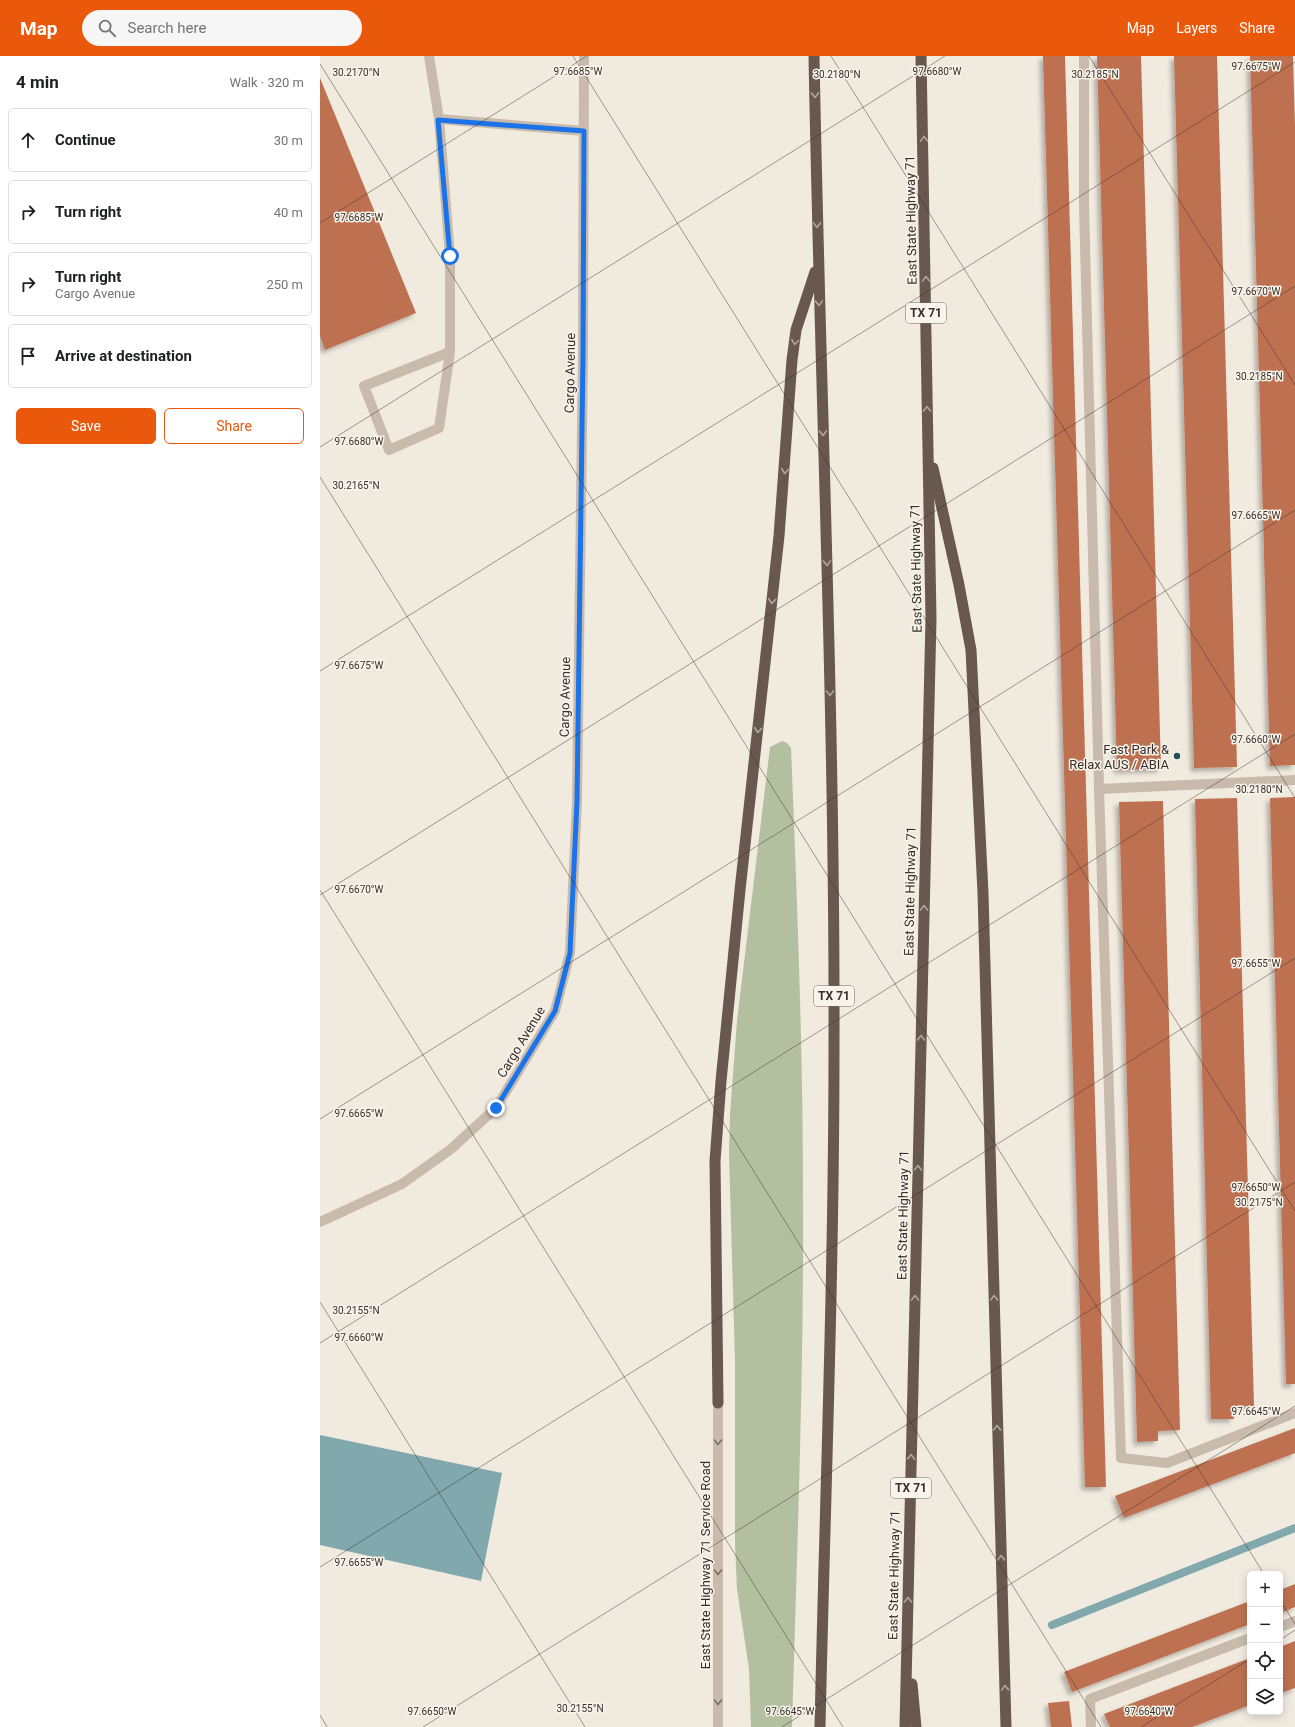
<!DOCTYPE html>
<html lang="en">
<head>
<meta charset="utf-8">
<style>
  :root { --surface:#fff; --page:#f6f6f6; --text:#202124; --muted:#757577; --line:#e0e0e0; --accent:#ea580c }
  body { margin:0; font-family:Roboto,sans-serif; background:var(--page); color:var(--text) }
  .controls { position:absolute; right:12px; bottom:12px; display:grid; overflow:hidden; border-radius:6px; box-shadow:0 2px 10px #0003 }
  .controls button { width:36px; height:36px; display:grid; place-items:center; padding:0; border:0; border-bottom:1px solid var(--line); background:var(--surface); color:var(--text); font:20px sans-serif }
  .stop { position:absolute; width:12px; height:12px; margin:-9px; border:3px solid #1a73e8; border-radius:50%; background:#fff }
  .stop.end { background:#1a73e8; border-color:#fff; box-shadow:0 1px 4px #0008 }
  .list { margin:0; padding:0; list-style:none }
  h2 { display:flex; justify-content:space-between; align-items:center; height:52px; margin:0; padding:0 16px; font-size:17px }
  h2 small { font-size:13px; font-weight:400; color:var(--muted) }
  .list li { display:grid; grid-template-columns:26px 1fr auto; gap:12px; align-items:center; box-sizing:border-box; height:64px; margin:0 8px 8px; padding:0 8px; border:1px solid var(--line); border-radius:6px }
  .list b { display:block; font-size:15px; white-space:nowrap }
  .list p { margin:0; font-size:13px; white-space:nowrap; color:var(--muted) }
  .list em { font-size:13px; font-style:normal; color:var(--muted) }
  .actions { display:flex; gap:8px; padding:12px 16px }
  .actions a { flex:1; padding:9px 0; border:1px solid var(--accent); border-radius:6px; text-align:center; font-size:14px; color:var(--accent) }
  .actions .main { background:var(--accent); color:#fff }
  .icon { flex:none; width:22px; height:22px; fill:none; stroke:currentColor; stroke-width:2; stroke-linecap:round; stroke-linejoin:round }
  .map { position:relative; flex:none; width:975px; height:1671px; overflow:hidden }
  header { display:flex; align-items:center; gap:24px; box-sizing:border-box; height:56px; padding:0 20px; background:var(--accent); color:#fff }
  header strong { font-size:19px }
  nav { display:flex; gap:22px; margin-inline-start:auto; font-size:14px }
  .search { width:280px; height:36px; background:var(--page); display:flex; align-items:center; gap:10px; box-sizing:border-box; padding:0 14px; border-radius:22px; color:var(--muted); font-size:15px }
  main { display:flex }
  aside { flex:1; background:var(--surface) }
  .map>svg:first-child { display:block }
  .green { fill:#b3c0a0 }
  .water { fill:#80a8ad }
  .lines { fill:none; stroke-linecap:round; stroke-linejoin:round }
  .stream { stroke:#80a8ad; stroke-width:8 }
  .building { fill:#be7151; filter:url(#shadow) }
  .service { stroke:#c9bbac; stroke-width:10 }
  .minor { stroke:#c9bbac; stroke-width:10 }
  .tertiary { stroke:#c9bbac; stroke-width:10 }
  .trunk { stroke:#68584f; stroke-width:11 }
  .oneway { stroke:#b0a69d }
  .oneway2 { stroke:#796e64 }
  .route { stroke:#1a73e8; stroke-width:5 }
  .ticks { fill:none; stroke:#372f2a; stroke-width:1; stroke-opacity:0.45 }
  .poi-dot { fill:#225056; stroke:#f9f4eb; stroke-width:1.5 }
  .labels { text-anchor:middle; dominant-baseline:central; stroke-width:3; stroke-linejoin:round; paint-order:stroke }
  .shield { fill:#f9f4eb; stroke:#716a64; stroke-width:1 }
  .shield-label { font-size:12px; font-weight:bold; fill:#372f2a }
  .street-label { font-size:13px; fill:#372f2a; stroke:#f9f4eb }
  .poi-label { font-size:13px; fill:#372f2a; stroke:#f9f4eb; text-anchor:end }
  .ticks-label { font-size:10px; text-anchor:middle; fill:#372f2a; stroke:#f9f4eb; stroke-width:3; stroke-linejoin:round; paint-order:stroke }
</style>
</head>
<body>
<header>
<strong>Map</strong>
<div class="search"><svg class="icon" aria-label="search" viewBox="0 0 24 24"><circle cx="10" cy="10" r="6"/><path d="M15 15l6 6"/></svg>Search here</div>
<nav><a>Map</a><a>Layers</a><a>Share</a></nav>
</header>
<main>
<aside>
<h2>4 min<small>Walk · 320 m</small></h2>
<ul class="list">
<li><svg class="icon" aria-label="ahead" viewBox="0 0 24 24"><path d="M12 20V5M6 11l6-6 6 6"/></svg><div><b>Continue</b></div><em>30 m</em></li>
<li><svg class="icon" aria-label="right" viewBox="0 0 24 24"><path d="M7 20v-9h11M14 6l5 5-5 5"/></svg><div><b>Turn right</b></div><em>40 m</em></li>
<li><svg class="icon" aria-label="right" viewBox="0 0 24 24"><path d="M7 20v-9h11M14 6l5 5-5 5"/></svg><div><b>Turn right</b><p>Cargo Avenue</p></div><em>250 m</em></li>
<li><svg class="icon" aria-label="arrive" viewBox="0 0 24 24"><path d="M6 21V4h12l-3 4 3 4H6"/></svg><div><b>Arrive at destination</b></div></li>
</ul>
<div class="actions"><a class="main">Save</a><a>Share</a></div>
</aside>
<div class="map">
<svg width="975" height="1671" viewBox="0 0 975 1671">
  <defs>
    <filter id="shadow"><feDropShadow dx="-3.5" dy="3.5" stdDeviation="2" flood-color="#0004"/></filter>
  </defs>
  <rect width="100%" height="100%" fill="#f1eadf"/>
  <path class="green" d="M462,685L467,687L471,692C477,841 483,990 483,1140C484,1317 477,1494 472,1671H431L429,1613L417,1533L415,1488V1305L409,1098L410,1058L417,965L450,691Z"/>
  <polygon class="water" points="0,1379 182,1417 161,1525 0,1489"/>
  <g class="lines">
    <polyline class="stream" points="732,1569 975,1472"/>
  </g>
  <g class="building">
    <polygon points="723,0 745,0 786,1431 765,1431"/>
    <polygon points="777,0 821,0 841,713 797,714"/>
    <polygon points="854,0 897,0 917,711 874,712"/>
    <polygon points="930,0 973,0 975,70 975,709 950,710"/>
    <polygon points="0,22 96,257 5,294 0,280"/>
    <polygon points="975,741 975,1328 966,1328 950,742"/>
    <polygon points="917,742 934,1350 913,1350 914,1363 891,1363 875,743"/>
    <polygon points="843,745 860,1374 838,1375 838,1385 817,1386 799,746"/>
    <polygon points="975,1372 975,1397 804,1462 795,1440"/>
    <polygon points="975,1528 975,1551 960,1557 960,1534"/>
    <polygon points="930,1545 930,1568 752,1636 744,1616"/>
    <polygon points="975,1585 975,1632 960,1637 960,1591"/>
    <polygon points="930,1602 930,1649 872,1671 790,1671 784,1658"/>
    <polygon points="749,1645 752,1671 731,1671 728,1647"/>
  </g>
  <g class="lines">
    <g class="service">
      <polyline points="109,0 119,63 264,75"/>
      <polyline points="764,0 764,150 779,733 801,1402 847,1407 975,1357"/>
      <polyline points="119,63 130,200 130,296 119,372 69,394 44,330 130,296"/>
      <polyline points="779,733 975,724"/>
      <polyline points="960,1571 975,1565"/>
      <polyline points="771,1671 770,1643 930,1582"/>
    </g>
    <polyline class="minor" points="0,1166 82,1128 131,1093 176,1052 235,955 250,897 257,745 263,298 264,0"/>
    <polyline class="tertiary" points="398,1347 398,1671"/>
    <g class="trunk">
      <path d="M494,0C500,330 515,660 514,991C514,1218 505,1444 500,1671"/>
      <polyline points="613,412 639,529 651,594 663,837 686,1671"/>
      <polyline points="398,1347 395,1105 401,1025 420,834 459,480 472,304 476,274 495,216"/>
      <polyline points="592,1628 596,1671"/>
      <polyline points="585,1671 611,563 601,0"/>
    </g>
  </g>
  <defs><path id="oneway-chevron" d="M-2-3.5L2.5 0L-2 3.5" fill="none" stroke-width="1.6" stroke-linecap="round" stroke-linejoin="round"/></defs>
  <g class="oneway">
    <use href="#oneway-chevron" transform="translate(495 39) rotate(89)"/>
    <use href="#oneway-chevron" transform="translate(604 83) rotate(-92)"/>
    <use href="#oneway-chevron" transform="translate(497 169) rotate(89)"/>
    <use href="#oneway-chevron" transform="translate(606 223) rotate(-91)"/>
    <use href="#oneway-chevron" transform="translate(499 247) rotate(88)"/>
    <use href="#oneway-chevron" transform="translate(475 286) rotate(98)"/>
    <use href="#oneway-chevron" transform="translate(607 353) rotate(-91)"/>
    <use href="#oneway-chevron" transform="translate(503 377) rotate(88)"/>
    <use href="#oneway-chevron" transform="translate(465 415) rotate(95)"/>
    <use href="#oneway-chevron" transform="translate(507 507) rotate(88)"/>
    <use href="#oneway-chevron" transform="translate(452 545) rotate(96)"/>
    <use href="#oneway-chevron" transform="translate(510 637) rotate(88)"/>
    <use href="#oneway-chevron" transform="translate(438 674) rotate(96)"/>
    <use href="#oneway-chevron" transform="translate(604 852) rotate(-89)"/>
    <use href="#oneway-chevron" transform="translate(601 982) rotate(-89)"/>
    <use href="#oneway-chevron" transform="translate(598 1112) rotate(-89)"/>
    <use href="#oneway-chevron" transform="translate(595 1242) rotate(-89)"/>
    <use href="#oneway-chevron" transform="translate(674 1242) rotate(-92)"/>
    <use href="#oneway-chevron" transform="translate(677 1372) rotate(-92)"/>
    <use href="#oneway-chevron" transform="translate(591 1401) rotate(-89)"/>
    <use href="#oneway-chevron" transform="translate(681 1502) rotate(-92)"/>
    <use href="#oneway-chevron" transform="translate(588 1544) rotate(-89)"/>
    <use href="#oneway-chevron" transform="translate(685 1632) rotate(-92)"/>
  </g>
  <g class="oneway2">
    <use href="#oneway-chevron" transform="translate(398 1386) rotate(90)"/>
    <use href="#oneway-chevron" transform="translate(398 1516) rotate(90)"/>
    <use href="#oneway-chevron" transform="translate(398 1646) rotate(90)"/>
  </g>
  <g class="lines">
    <polyline class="route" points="130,200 118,64 264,75 263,298 257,745 250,897 235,955 176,1052"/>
  </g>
  <path class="ticks" d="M253,0L975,1155M511,0L975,742M769,0L975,329M0,8L944,1518M0,167L267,0M0,391L625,0M0,421L781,1671M0,615L975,6M0,834L523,1671M0,839L975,230M0,1063L975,454M0,1246L265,1671M0,1287L975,678M0,1511L975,902M960,1544L975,1568M960,1584L975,1574M0,1659L7,1671M103,1671L975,1126M462,1671L975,1350M821,1671L930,1603"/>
  <circle class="poi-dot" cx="857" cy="700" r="4"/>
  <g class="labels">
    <g class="shield">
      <rect x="586" y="247" width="40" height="20" rx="3"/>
      <rect x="494" y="930" width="40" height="20" rx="3"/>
      <rect x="571" y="1422" width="40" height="20" rx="3"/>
    </g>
    <g class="shield-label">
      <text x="606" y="257">TX 71</text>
      <text x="514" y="940">TX 71</text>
      <text x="591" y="1432">TX 71</text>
    </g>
    <g class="street-label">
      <text transform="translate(591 164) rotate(-91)">East State Highway 71</text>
      <text transform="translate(250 317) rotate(-89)">Cargo Avenue</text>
      <text transform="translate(596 512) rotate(-91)">East State Highway 71</text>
      <text transform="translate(245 641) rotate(-89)">Cargo Avenue</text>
      <text transform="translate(590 835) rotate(-89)">East State Highway 71</text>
      <text transform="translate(201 986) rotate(-59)">Cargo Avenue</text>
      <text transform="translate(583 1159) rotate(-89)">East State Highway 71</text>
      <text transform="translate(385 1509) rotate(-90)">East State Highway 71 Service Road</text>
      <text transform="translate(574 1519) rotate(-89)">East State Highway 71</text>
    </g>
    <g class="poi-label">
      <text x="849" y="693">Fast Park &amp;<tspan x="849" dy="15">Relax AUS / ABIA</tspan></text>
    </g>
  </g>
  <g class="ticks-label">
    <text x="936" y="14">97.6675°W</text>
    <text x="258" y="19">97.6685°W</text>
    <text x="617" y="19">97.6680°W</text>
    <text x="36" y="20">30.2170°N</text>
    <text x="517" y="22">30.2180°N</text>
    <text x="775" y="22">30.2185°N</text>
    <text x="39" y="165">97.6685°W</text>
    <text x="936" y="239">97.6670°W</text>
    <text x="939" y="324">30.2185°N</text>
    <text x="39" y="389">97.6680°W</text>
    <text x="36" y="433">30.2165°N</text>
    <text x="936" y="463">97.6665°W</text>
    <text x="39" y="613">97.6675°W</text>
    <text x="936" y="687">97.6660°W</text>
    <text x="939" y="737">30.2180°N</text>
    <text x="39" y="837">97.6670°W</text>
    <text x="936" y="911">97.6655°W</text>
    <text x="39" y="1061">97.6665°W</text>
    <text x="936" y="1135">97.6650°W</text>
    <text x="939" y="1150">30.2175°N</text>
    <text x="36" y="1258">30.2155°N</text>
    <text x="39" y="1285">97.6660°W</text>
    <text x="936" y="1359">97.6645°W</text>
    <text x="39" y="1510">97.6655°W</text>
    <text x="260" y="1656">30.2155°N</text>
    <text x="112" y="1659">97.6650°W</text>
    <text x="470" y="1659">97.6645°W</text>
    <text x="829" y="1659">97.6640°W</text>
  </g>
</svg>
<div class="controls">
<button>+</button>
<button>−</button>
<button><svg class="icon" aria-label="locate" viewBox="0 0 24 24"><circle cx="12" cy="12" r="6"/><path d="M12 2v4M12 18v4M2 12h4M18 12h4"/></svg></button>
<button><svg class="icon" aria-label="layers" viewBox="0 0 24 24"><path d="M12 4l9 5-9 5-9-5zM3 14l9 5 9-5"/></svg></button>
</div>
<div class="stop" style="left:130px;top:200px"></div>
<div class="stop end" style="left:176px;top:1052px"></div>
</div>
</main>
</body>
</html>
